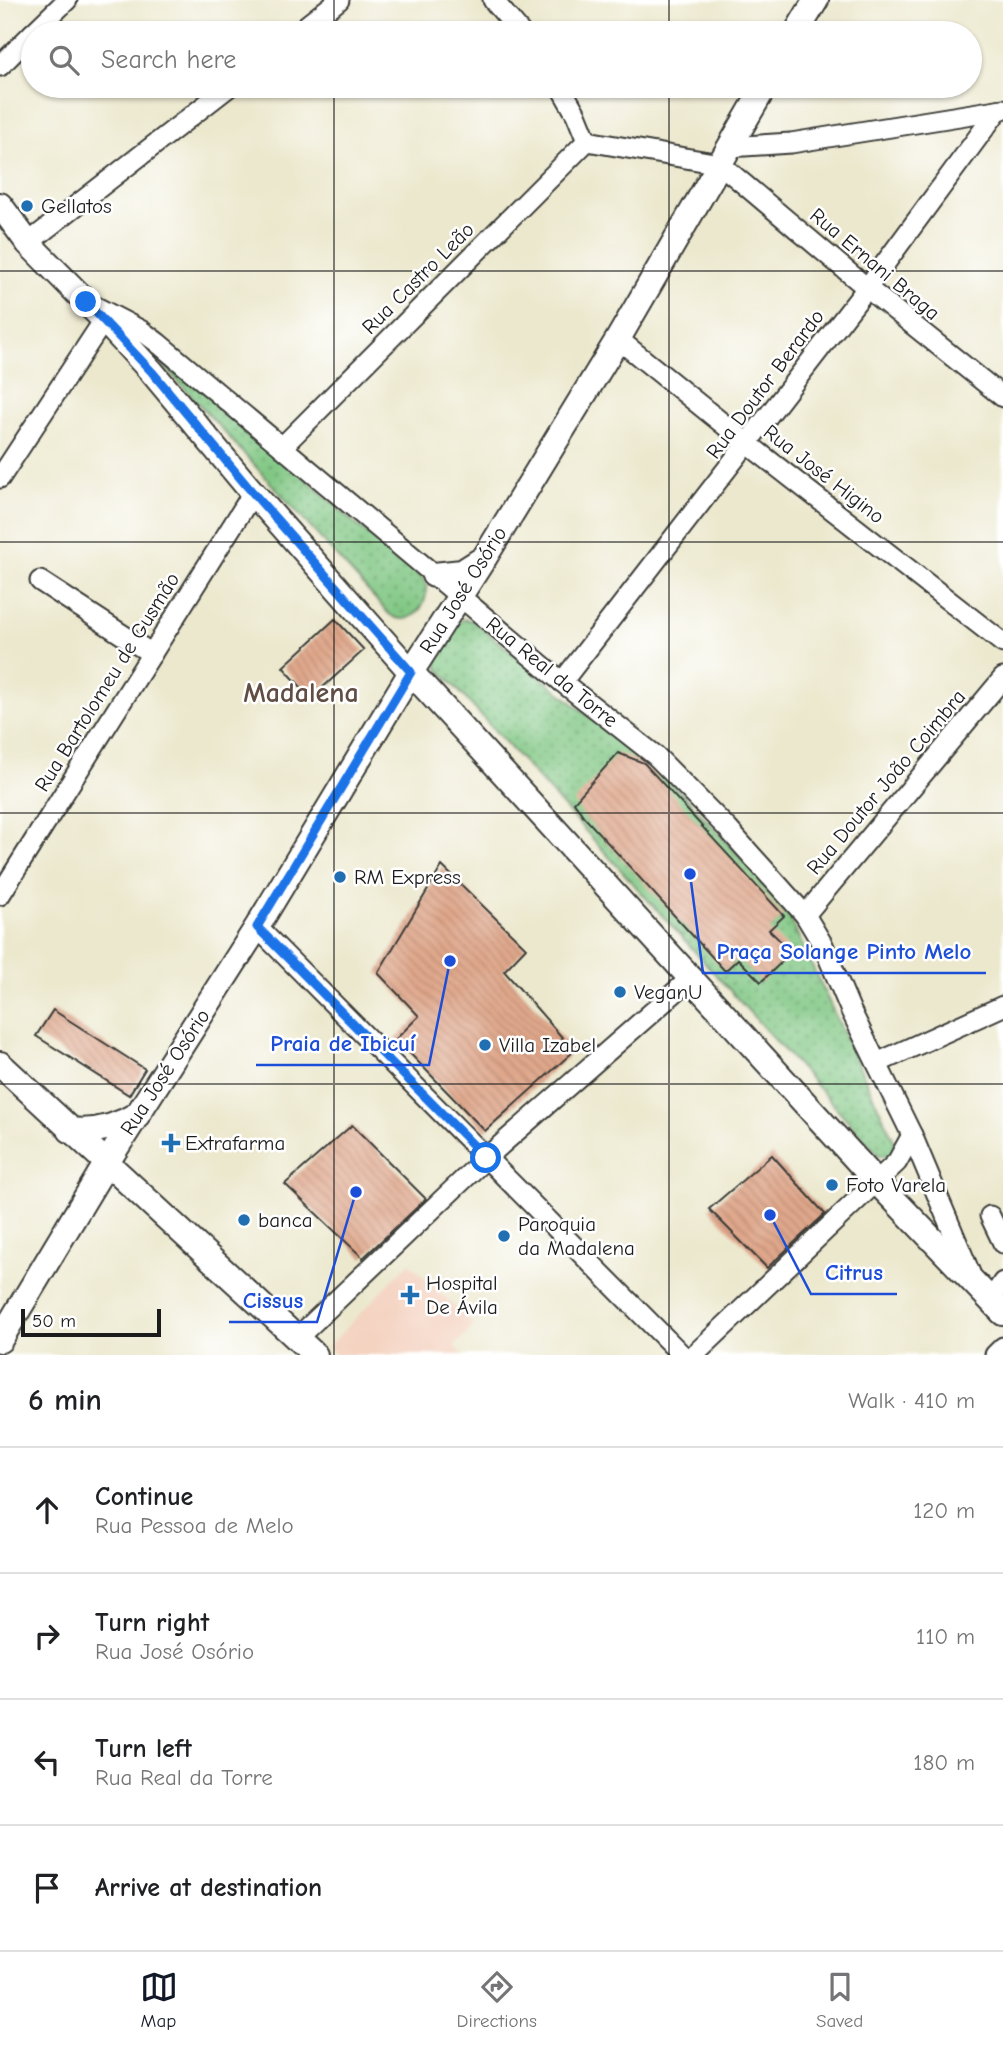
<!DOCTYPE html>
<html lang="en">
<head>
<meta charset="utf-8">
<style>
  :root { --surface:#fff; --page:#f2f2f2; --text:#202124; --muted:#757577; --line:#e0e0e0; --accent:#111827 }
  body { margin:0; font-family:"Comic Neue",sans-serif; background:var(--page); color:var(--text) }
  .scale { position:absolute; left:21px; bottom:18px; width:140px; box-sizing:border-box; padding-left:7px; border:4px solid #1c1c1c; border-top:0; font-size:19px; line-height:24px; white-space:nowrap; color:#1c1c1c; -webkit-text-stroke:5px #fff; paint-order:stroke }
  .stop { position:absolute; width:21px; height:21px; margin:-16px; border:5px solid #1a73e8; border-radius:50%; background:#fff }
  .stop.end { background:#1a73e8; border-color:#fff; box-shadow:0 2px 7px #0008 }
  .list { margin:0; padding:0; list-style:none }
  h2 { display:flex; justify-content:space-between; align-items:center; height:91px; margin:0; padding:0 28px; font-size:30px }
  h2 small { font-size:23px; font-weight:400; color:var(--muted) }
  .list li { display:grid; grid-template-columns:46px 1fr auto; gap:21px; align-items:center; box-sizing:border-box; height:126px; padding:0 28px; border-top:2px solid var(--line) }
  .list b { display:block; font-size:26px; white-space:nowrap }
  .list p { margin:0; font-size:23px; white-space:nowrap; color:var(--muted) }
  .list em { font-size:23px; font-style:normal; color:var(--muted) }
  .icon { flex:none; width:38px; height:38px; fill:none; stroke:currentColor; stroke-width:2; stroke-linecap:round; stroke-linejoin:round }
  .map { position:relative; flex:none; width:1003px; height:1355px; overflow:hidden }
  .search { position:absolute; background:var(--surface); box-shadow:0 2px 5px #0004; left:21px; right:21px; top:21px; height:77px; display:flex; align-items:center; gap:18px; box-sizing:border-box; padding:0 24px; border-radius:38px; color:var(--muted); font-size:26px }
  .sheet { height:595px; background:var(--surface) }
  nav { display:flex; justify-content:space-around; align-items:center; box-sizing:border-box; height:98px; border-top:2px solid var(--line); background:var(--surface); font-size:19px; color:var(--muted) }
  nav a { display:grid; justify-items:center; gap:4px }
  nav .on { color:var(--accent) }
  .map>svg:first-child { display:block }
  .built { fill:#f4d3c1 }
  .park { fill:url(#park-dots); stroke:#4e714f; stroke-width:2 }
  .building { fill:url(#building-back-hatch) }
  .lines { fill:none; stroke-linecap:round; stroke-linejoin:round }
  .minor-casing { stroke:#3b3b37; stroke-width:23 }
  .major-casing { stroke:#3b3b37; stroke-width:28 }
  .minor { stroke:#fff; stroke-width:19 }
  .major { stroke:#fff; stroke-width:24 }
  .route { stroke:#1a73e8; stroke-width:9 }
  .grid { fill:none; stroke:#1c1c1c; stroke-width:2; stroke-opacity:0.55 }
  .poi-dot { fill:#1f6fb2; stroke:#fff; stroke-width:2.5 }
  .labels { text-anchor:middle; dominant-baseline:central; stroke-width:5; stroke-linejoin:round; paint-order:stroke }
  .poi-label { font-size:21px; fill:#1c1c1c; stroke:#fff; text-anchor:start }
  .street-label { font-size:21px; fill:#1c1c1c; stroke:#fff }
  .district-label { font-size:28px; font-weight:bold; fill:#604d43; stroke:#fff }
  .leader { fill:none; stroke:#1d4ed8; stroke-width:2.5 }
  .callout-dot { fill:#1d4ed8; stroke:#fff; stroke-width:2.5 }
  .callout-label { font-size:23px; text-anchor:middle; font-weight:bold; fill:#1d4ed8; stroke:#fff; stroke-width:5; stroke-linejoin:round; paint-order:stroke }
</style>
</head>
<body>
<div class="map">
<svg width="1003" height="1355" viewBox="0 0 1003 1355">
  <defs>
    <pattern id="park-dots" width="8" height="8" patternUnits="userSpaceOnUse" patternTransform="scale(1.75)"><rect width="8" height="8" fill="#7fc682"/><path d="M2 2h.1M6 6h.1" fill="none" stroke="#67a06a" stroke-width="1.8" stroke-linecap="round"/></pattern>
    <pattern id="building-back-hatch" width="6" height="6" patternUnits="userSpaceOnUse" patternTransform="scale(1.75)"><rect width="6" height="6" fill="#dfa78b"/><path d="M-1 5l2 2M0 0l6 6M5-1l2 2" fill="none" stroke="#bf8f77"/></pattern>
  </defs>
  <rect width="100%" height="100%" fill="#fff"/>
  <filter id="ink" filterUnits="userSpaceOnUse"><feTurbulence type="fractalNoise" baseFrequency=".0143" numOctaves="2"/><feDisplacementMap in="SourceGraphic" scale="14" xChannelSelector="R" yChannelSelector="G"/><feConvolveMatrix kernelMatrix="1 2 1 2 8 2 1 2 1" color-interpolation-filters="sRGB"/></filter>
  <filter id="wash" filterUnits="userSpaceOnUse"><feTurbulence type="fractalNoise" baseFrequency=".00686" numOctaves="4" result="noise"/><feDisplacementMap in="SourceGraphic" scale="28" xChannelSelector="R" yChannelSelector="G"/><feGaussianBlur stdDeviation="1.57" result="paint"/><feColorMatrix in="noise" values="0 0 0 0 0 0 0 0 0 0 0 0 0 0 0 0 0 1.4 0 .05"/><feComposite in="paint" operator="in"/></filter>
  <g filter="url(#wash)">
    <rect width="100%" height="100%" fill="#ece8ce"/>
    <polygon class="built" points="409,1263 474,1326 454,1346 462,1355 336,1355 328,1347"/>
    <g class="park">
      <path d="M131,329L282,457L353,522L423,579C435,597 412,632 389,614Z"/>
      <polygon points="464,619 473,621 683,794 784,906 896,1145 889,1157 879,1155 438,668 436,658 456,624"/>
    </g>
    <g id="blocks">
      <g class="building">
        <polygon points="335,619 364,650 311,698 283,667"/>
        <polygon points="618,753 644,763 784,916 769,930 792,952 761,982 738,959 725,971 584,817 574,802"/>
        <polygon points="442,866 526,948 504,971 574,1051 485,1131 396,1039 419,1016 378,973"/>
        <polygon points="53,1010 145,1069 129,1095 36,1036"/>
        <polygon points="352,1125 426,1199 363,1258 285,1184"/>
        <polygon points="772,1155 825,1214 767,1268 709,1209"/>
      </g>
    </g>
  </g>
  <g filter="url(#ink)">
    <use href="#blocks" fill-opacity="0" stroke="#3b3b37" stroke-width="2"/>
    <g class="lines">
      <defs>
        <g id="minor">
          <polyline points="493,0 521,33"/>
          <polyline points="33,33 67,0"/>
          <polyline points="297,33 339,0"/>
          <polyline points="0,66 33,33"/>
          <polyline points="560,86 576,114 587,141"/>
          <polyline points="587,141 720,164 867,288 1003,397"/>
          <polyline points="729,147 791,143 1003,109"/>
          <polyline points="28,243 230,86"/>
          <polyline points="96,307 142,331 158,343 562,682 656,756 728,829 805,915 823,945 851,1011 912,1135 970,1273"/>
          <polyline points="618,339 748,444 1003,643"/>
          <polyline points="282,447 587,141"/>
          <polyline points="0,478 104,320"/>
          <polyline points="40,581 152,654"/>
          <polyline points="562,682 867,288 998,110"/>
          <polyline points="0,895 253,493"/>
          <polyline points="805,915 1003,678"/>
          <polyline points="257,927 682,1355"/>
          <polyline points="877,1063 1003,1006"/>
          <polyline points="990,1216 1003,1243"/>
          <polyline points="991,1300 1003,1282"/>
          <polyline points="297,1338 486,1158 690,979"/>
          <polyline points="694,1355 897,1162 912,1135"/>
          <polyline points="995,1355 1003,1347"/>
        </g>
        <g id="major">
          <polyline points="796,33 816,0"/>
          <polyline points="0,205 28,243 104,320 152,372 247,486 411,672 876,1181 1003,1313"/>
          <polyline points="434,575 462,572 484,558"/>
          <polyline points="0,1064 315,1355"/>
          <path d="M70,1130C95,1133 117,1127 138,1114"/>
          <polyline points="0,1340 106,1164 257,927 411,672 485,557 618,339 765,86"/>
        </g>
      </defs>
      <use href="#minor" class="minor-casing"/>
      <use href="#major" class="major-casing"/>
      <use href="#minor" class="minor"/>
      <use href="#major" class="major"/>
    </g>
  </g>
  <g class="lines" filter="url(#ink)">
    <polyline class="route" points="86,302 152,372 247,486 411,672 257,927 486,1158"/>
  </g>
  <path class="grid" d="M334,0V33M669,0V33M334,86V1355M669,86V1355M0,271H1003M0,542H1003M0,813H1003M0,1084H1003"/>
  <g class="poi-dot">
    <circle cx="27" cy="206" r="7"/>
    <circle cx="340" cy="877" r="7"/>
    <circle cx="620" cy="992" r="7"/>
    <circle cx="485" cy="1045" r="7"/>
    <path d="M167.5 1132.5h7v7h7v7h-7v7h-7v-7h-7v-7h7z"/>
    <circle cx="832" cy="1185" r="7"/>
    <circle cx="244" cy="1220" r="7"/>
    <circle cx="504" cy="1236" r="7"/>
    <path d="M406.5 1284.5h7v7h7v7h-7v7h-7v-7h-7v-7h7z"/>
  </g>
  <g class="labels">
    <g class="poi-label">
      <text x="41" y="206">Gellatos</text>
      <text x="354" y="877">RM Express</text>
      <text x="634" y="992">VeganU</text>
      <text x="499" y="1045">Villa Izabel</text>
      <text x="185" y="1143">Extrafarma</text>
      <text x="846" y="1185">Foto Varela</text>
      <text x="258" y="1220">banca</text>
      <text x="518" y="1224">Paroquia<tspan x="518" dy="24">da Madalena</tspan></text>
      <text x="426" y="1283">Hospital<tspan x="426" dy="24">De Ávila</tspan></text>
    </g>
    <g class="street-label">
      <text transform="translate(875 264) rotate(40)">Rua Ernani Braga</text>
      <text transform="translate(418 278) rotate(-45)">Rua Castro Leão</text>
      <text transform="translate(765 384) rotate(-53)">Rua Doutor Berardo</text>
      <text transform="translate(824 474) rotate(38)">Rua José Higino</text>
      <text transform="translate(463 590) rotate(-58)">Rua José Osório</text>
      <text transform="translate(552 672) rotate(39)">Rua Real da Torre</text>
      <text transform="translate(107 682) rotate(-58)">Rua Bartolomeu de Gusmão</text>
      <text transform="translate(886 782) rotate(-50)">Rua Doutor João Coimbra</text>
      <text transform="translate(165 1072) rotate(-57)">Rua José Osório</text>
    </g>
    <g class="district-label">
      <text x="301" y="693">Madalena</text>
    </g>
  </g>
  <path class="leader" d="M690 874L703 973H986M450 961L429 1065H256M770 1215L811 1294H897M356 1192L317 1322H229"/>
  <g class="callout-dot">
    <circle cx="690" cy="874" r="7"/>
    <circle cx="450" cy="961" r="7"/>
    <circle cx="770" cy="1215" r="7"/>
    <circle cx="356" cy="1192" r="7"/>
  </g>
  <g class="callout-label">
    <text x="844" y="959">Praça Solange Pinto Melo</text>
    <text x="343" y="1051">Praia de Ibicuí</text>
    <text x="854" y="1280">Citrus</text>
    <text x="273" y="1308">Cissus</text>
  </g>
</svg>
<div class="scale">50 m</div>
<div class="stop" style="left:486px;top:1158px"></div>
<div class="stop end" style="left:86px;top:302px"></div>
<div class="search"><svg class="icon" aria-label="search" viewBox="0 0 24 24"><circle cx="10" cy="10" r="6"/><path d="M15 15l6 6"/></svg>Search here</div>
</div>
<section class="sheet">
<h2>6 min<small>Walk · 410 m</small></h2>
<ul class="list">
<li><svg class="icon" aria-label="ahead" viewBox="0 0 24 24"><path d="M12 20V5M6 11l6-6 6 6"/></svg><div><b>Continue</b><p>Rua Pessoa de Melo</p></div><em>120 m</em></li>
<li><svg class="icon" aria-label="right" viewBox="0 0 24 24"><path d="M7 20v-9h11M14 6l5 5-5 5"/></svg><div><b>Turn right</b><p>Rua José Osório</p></div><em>110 m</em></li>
<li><svg class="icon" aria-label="left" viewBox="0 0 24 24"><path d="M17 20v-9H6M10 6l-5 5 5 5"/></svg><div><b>Turn left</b><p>Rua Real da Torre</p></div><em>180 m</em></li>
<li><svg class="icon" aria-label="arrive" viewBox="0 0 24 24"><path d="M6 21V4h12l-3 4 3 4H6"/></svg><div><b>Arrive at destination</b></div></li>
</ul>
</section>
<nav>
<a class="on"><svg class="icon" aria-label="map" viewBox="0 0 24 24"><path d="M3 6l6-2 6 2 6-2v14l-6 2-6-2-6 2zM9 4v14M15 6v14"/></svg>Map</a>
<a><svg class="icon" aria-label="directions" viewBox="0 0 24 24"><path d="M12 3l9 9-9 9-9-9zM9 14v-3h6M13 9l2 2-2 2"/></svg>Directions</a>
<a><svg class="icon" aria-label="saved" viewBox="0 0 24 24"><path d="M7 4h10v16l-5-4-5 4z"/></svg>Saved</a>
</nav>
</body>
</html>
